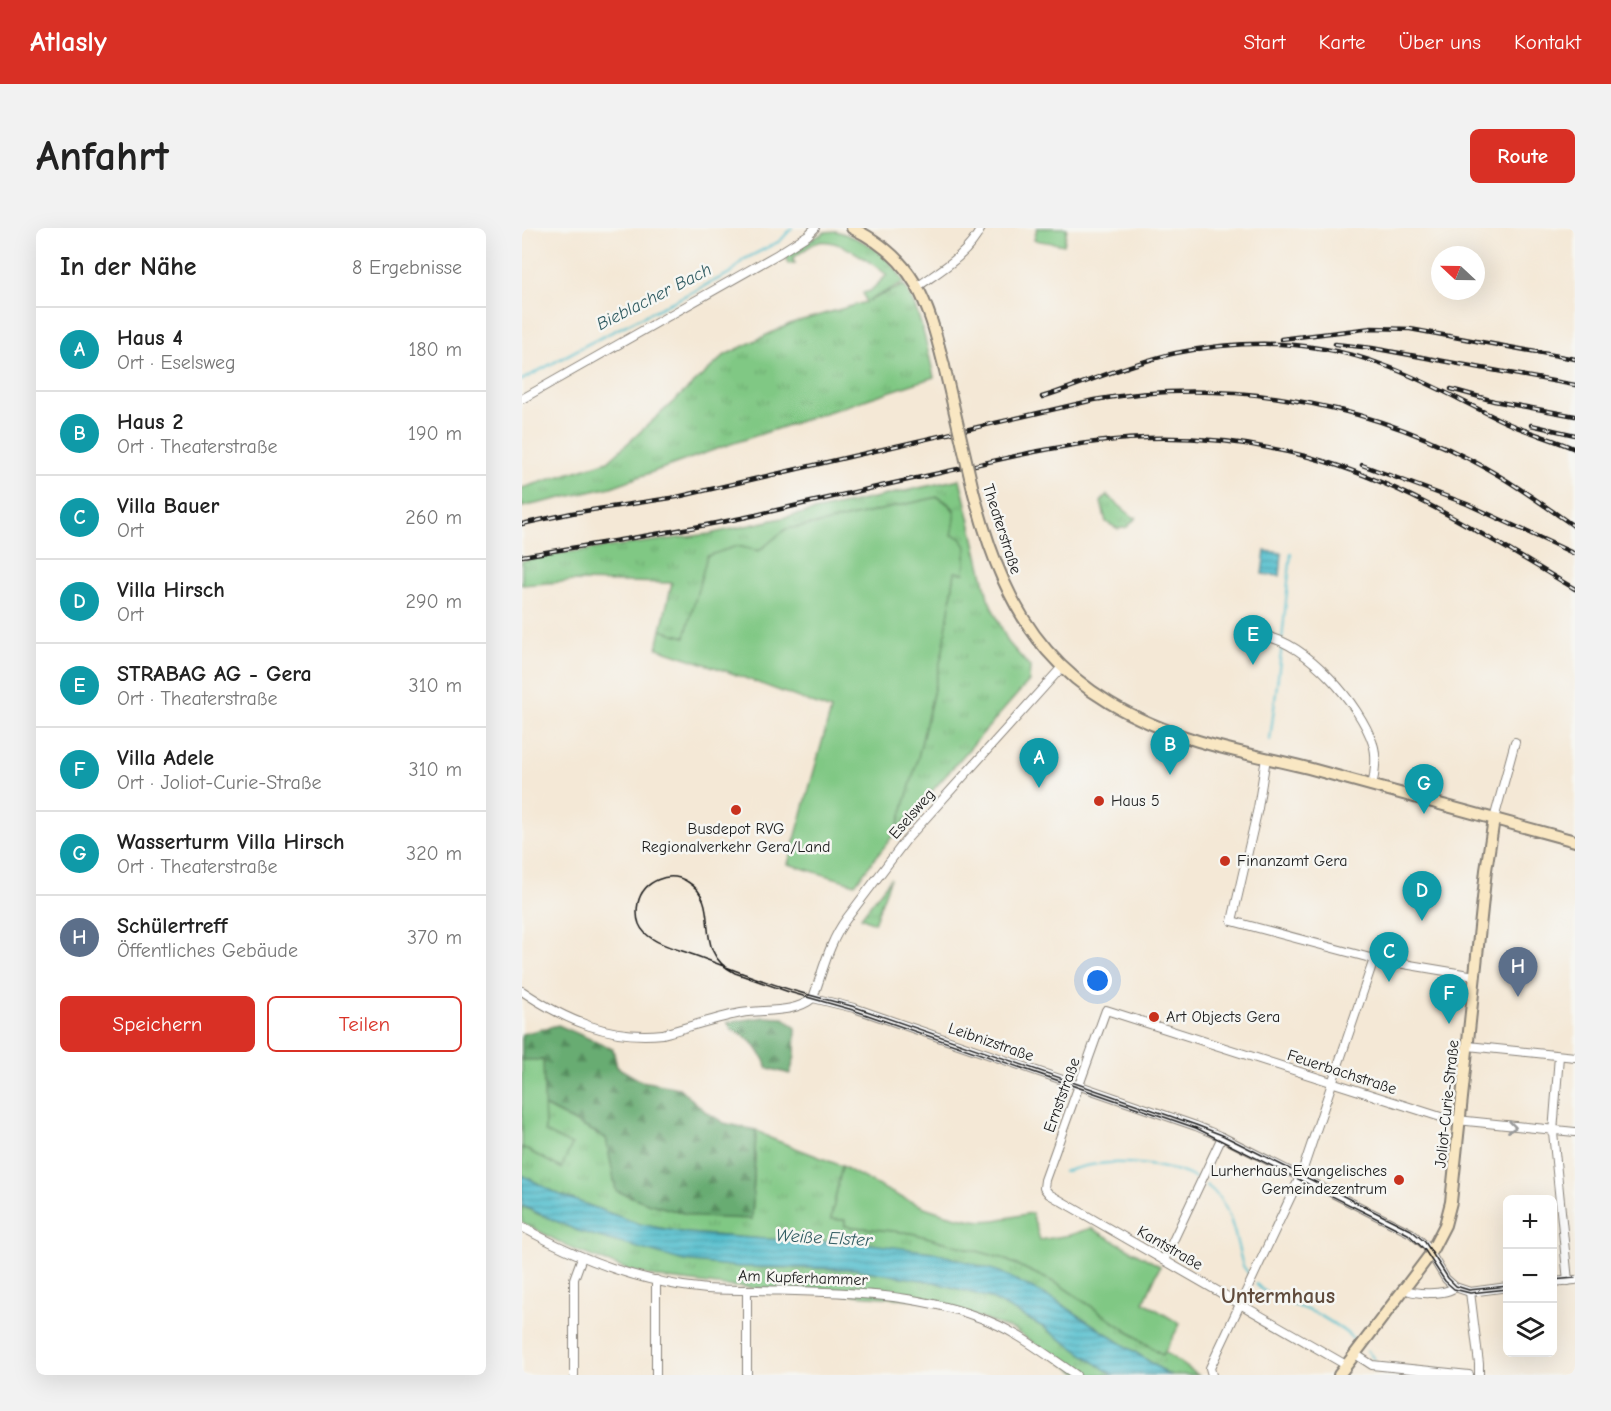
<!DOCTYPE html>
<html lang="de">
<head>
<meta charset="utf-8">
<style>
  :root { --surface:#fff; --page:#f2f2f2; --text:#222; --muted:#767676; --line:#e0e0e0; --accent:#d93025 }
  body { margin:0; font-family:"Comic Neue",sans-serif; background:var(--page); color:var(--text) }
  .controls { position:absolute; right:18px; bottom:18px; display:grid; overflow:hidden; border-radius:9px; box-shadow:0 6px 24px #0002 }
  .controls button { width:54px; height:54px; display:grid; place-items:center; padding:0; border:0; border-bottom:2px solid var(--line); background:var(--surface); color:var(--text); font:30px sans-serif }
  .compass { position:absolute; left:909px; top:18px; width:54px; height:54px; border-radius:50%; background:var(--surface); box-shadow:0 6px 24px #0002; rotate:292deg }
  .you { position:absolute; left:576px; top:753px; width:21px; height:21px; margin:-15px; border:4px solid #fff; border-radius:50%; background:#1a73e8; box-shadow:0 0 0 9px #1a73e833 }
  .badge { display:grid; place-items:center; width:39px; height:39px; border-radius:50%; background:var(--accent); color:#fff; font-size:20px; font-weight:700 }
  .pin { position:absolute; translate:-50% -50px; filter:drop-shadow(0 2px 3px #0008) }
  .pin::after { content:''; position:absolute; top:32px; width:21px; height:18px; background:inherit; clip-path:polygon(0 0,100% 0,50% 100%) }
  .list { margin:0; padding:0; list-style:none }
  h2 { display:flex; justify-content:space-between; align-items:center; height:78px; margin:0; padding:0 24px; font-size:26px }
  h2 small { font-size:20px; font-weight:400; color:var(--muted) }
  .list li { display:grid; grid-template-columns:39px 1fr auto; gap:18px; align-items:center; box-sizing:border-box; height:84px; padding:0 24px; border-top:2px solid var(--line) }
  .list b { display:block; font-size:22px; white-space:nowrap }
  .list p { margin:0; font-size:20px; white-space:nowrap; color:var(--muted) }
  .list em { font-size:20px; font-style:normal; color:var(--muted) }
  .actions { display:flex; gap:12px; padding:18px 24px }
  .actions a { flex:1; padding:14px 0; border:2px solid var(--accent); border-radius:9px; text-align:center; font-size:21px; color:var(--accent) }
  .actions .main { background:var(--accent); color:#fff }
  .icon { flex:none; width:33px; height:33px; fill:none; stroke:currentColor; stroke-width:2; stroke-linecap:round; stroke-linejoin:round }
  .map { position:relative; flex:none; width:1053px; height:1147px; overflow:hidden; border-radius:9px }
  header { display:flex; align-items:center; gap:36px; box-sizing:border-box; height:84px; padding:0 30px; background:var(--accent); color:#fff }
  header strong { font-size:28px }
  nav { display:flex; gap:33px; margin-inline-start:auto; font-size:21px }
  .intro { display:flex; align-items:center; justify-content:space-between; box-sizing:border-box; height:144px; padding:0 36px }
  h1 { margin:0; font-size:42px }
  .button { padding:15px 27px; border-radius:9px; background:var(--accent); color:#fff; font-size:21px; font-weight:700 }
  main { display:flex; gap:36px; padding:0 36px }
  aside { flex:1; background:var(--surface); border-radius:9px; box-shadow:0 6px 24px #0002 }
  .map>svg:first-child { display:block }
  .grass { fill:url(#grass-tufts); stroke:#4e7250; stroke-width:1.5 }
  .forest { fill:url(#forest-firs); stroke:#426447; stroke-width:1.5 }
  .garden { fill:#80c884; stroke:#4e7250; stroke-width:1.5 }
  .water { fill:url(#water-rules); stroke:#386e75; stroke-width:1.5 }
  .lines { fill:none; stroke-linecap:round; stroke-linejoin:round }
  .stream { stroke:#54bfce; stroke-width:2 }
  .minor-casing { stroke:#888279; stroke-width:10 }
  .secondary-casing { stroke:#888279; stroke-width:14 }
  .minor { stroke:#fff; stroke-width:8 }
  .secondary { stroke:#f9e7c3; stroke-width:10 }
  .tram { stroke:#1c1c1c; stroke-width:1.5 }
  .rail-casing { stroke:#1c1c1c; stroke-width:4.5 }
  .rail { stroke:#f6f6f2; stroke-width:2; stroke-dasharray:7; stroke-linecap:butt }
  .secondary-bridge-casing { stroke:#888279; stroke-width:14; stroke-linecap:butt }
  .secondary-bridge { stroke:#f9e7c3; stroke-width:10 }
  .oneway { stroke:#999 }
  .poi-dot { fill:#c8321e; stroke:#f6f6f2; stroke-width:2 }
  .labels { text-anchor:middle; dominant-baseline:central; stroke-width:5; stroke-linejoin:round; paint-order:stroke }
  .street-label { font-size:16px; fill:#1c1c1c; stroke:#f6f6f2 }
  .poi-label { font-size:16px; fill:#1c1c1c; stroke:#f6f6f2; text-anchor:start }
  .water-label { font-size:18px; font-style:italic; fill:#325d63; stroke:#f6f6f2 }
  .district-label { font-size:22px; font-weight:bold; fill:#604b3c; stroke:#f6f6f2 }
</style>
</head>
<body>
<header>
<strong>Atlasly</strong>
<nav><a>Start</a><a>Karte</a><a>Über uns</a><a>Kontakt</a></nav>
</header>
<div class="intro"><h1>Anfahrt</h1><a class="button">Route</a></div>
<main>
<aside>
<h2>In der Nähe<small>8 Ergebnisse</small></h2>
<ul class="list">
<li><span class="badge" style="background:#0f9aa8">A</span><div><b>Haus 4</b><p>Ort · Eselsweg</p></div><em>180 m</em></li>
<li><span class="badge" style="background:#0f9aa8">B</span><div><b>Haus 2</b><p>Ort · Theaterstraße</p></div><em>190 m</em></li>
<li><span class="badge" style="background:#0f9aa8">C</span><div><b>Villa Bauer</b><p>Ort</p></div><em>260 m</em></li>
<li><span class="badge" style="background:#0f9aa8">D</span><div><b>Villa Hirsch</b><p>Ort</p></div><em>290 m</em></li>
<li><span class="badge" style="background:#0f9aa8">E</span><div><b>STRABAG AG - Gera</b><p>Ort · Theaterstraße</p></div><em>310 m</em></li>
<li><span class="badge" style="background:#0f9aa8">F</span><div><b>Villa Adele</b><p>Ort · Joliot-Curie-Straße</p></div><em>310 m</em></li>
<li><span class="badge" style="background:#0f9aa8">G</span><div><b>Wasserturm Villa Hirsch</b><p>Ort · Theaterstraße</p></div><em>320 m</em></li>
<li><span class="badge" style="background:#5c6f8a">H</span><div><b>Schülertreff</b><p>Öffentliches Gebäude</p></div><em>370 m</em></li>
</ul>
<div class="actions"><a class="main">Speichern</a><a>Teilen</a></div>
</aside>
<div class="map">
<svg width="1053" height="1147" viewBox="0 0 1053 1147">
  <defs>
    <pattern id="grass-tufts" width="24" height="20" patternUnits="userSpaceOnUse" patternTransform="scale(1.5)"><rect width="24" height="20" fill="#80c884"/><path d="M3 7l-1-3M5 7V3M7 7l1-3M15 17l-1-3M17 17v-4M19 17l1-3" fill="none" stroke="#6eab71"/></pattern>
    <pattern id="forest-firs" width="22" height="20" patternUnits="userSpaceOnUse" patternTransform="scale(1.5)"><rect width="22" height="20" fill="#68ac72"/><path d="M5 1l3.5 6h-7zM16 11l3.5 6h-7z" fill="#558b5d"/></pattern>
    <pattern id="water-rules" width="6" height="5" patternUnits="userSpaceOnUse" patternTransform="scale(1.5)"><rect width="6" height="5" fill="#54bfce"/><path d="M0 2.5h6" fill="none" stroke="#459aa6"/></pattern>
  </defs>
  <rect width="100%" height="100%" fill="#f6f6f2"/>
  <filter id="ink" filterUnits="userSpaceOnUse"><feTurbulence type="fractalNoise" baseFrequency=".0167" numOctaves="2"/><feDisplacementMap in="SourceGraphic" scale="12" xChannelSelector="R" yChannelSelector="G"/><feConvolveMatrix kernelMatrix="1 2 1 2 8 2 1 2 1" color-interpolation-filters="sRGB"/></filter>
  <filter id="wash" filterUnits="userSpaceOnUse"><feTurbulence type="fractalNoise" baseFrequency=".008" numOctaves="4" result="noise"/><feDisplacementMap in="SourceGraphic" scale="24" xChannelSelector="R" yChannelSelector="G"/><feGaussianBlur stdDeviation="1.35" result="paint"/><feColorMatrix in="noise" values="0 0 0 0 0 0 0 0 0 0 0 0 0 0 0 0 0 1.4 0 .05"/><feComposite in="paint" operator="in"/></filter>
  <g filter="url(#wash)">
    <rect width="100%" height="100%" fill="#f4e8d6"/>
    <g class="grass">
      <path d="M314,3C346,13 365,24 382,54L346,73L382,57C399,85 405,118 412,149L200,219L89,259L0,279V260L86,233L203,127L270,95L344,74L341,65L348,63L365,47C350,35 314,7 294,15C286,18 277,26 270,31L273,35L266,36L264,26L303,4Z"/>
      <path d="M438,251L466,370L486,414L508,439L507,453L374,604C401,519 420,432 433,344L442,345C438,334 431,320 430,308C428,284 445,286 416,269L302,295L264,301L237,323L215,318L162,409L139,402L150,355L53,353L0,357V333L32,326L187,306Z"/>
      <polygon points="585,267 612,290 615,289 605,299 596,301 584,294 579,274"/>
      <polygon points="369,650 352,695 339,689"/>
      <polygon points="22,878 84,910 230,991 234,902 248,910 320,938 309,991 323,992 323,998 390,1005 480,1030 538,1057 640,1127 643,1124 676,1147 648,1147 533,1072 340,1015 242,1011 164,1005 117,996 36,966 0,947 0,919 39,940 23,904"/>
      <polygon points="0,978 18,987 217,1039 333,1041 412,1054 468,1070 521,1099 591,1147 558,1147 492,1102 405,1072 203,1058 138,1050 106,1042 50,1021 0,994"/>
    </g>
    <g class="forest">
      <path d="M242,789L262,790L274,800L273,828L268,846L246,840C236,819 230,811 209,801L206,794Z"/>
      <polygon points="36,797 91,821 95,839 119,853 157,860 184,884 202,895 234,902 230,991 176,989 128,976 94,963 84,910 22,878 21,832 0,832 0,806"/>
    </g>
    <g class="garden">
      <polygon points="515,0 545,0 542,17 512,12"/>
      <path d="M416,269C437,282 434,285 430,307L439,310L444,319L442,345L433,344L421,422L394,538L374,604L333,656L266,636L309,482L204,443L135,420L139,402L163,409L185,328L215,318L237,323L264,301L302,295Z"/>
      <polygon points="0,832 21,832 23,904 50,917 39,940 0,919"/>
      <path d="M320,938C362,961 403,985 451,992C470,995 492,988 510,985L518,1012L548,1007L569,1000L638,1038L622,1074L658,1096L641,1127L538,1057L480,1030L390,1005L323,998V992L309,991Z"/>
    </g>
    <g class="water">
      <polygon points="743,323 760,325 758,348 740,346"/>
      <polygon points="0,947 36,966 117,996 164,1005 242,1011 340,1015 411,1024 478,1044 533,1072 648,1147 591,1147 521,1099 468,1070 412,1054 333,1041 217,1039 162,1033 56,1003 0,978"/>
    </g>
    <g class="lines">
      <g class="stream">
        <polyline points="0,152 64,117 210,44 221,32 258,13 270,0"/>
        <polyline points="760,411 769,325"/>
        <polyline points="748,512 760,417"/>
        <path d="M541,944C574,933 600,933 633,938C648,941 661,943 673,950"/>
        <path d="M684,957C710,974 713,1011 721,1038L727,1046"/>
        <path d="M734,1056C751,1073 772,1076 793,1085C807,1092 820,1101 832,1111"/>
        <polyline points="845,1122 852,1131"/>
      </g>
    </g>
  </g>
  <g filter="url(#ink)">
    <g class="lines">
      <defs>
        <g id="minor">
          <path d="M395,59C419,42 446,27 459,0"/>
          <polyline points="0,171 256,26 286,7 293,0"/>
          <path d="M743,408C785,416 838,476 851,516C855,527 853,546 850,558"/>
          <polyline points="744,530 736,580 710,693 852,731 953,748"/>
          <polyline points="972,591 993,514"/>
          <path d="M0,763C43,792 88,812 141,806C167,799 193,790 219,785C242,781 272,786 291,770L332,780L674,898L700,909L889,1005L904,1018L924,1051L933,1059L948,1064L986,1059"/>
          <path d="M291,770C301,743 307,714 325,690L384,612L540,439"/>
          <polyline points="946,818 1053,829"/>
          <polyline points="1037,828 1031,904 1046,1053"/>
          <path d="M0,999C57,1031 120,1055 185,1061C201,1062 219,1062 235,1062C310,1064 385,1063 456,1089C492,1101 523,1126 554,1147"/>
          <polyline points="642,1032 700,909"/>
          <polyline points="1030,1054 1053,1052"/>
          <path d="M881,1060C891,1067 924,1067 933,1059"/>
          <polyline points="948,1064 957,1136 957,1147"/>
          <polyline points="833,1126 850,1137 947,1147"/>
          <polyline points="824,1137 527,966 522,960 523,952 584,782 925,891 1053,904"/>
          <polyline points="52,1147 52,1051 60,1029"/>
          <polyline points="134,1147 134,1052"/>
          <polyline points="225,1147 225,1062"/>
          <polyline points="690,1147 688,1140 779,947 852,731"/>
        </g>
        <g id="secondary">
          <path d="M330,0C393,30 406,74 422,138"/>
          <path d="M451,262C486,398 538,470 676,513C712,524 750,531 786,540C875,564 964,589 1053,613"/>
          <polyline points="817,1147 907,1028 923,997 929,974 964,642 972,591"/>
        </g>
      </defs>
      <use href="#minor" class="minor-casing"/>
      <use href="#secondary" class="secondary-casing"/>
      <use href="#minor" class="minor"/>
      <use href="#secondary" class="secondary"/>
      <g class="tram">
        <polyline points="1030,1052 1053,1050"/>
        <path d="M986,1058L947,1062L934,1058L926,1050L903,1014L889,1002L700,907L674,897L333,779C315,774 297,770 280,765C243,755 208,740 172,727C156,721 135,717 123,705C115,697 114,685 116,675C121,653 147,642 166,654C202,676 167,722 213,745L267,764L331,782L674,900L886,1006L902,1021L923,1053L932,1061L948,1065L986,1061"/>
      </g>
      <defs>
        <g id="rail">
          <polyline points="759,111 850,100 888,101 1053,131"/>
          <polyline points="813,116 850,120 1053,157"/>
          <polyline points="929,161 972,173 1053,188"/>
          <path d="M520,169C564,155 608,135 654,125C723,111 795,112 861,137C904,152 944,176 985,195C1007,205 1031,211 1053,221"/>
          <polyline points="1009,197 1053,207"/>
          <polyline points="840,237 945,276 1053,326"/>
          <path d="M0,296L50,285L155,269L572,172C700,150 834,172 949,232C986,251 1019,275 1053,299"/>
          <path d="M0,328C78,315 156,304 234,287C296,272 359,258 422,244C472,233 522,220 574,214C645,205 718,211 787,229C884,255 968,311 1053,361"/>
        </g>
      </defs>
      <use href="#rail" class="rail-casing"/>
      <use href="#rail" class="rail"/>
      <defs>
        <polyline id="secondary-bridge" points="422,138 451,262"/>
      </defs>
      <use href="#secondary-bridge" class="secondary-bridge-casing"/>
      <use href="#secondary-bridge" class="secondary-bridge"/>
    </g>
    <defs><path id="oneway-chevron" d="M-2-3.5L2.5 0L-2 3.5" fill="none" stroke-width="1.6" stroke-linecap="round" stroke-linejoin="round" transform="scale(1.5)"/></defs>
    <use class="oneway" href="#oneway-chevron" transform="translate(990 899) rotate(7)"/>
  </g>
  <g class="poi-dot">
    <circle cx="577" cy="573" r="6"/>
    <circle cx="214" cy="582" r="6"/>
    <circle cx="703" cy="633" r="6"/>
    <circle cx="632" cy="789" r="6"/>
    <circle cx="877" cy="952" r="6"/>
  </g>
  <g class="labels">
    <g class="street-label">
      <text transform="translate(480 301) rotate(72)">Theaterstraße</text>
      <text transform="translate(390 586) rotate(-49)">Eselsweg</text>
      <text transform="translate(469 814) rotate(19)">Leibnizstraße</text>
      <text transform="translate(820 844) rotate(18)">Feuerbachstraße</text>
      <text transform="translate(540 867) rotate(-70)">Ernststraße</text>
      <text transform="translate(925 876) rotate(-84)">Joliot-Curie-Straße</text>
      <text transform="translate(648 1020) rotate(30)">Kantstraße</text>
      <text transform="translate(281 1050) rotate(2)">Am Kupferhammer</text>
    </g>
    <g class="poi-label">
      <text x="589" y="573">Haus 5</text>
      <text x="214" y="601" text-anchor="middle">Busdepot RVG<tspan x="214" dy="18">Regionalverkehr Gera/Land</tspan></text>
      <text x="715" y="633">Finanzamt Gera</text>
      <text x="644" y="789">Art Objects Gera</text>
      <text x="865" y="943" text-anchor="end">Lurherhaus Evangelisches<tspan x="865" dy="18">Gemeindezentrum</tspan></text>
    </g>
    <g class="water-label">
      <text transform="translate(132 69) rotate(-27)">Bieblacher Bach</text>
      <text transform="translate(302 1010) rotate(3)">Weiße Elster</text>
    </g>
    <g class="district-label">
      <text x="756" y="1068">Untermhaus</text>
    </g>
  </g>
</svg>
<div class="controls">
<button>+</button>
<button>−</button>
<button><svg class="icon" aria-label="layers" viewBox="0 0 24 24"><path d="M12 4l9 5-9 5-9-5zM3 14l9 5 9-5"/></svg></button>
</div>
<svg class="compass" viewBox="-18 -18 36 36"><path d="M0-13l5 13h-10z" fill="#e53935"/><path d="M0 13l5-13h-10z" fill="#767676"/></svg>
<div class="you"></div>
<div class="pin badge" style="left:517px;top:560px;background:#0f9aa8">A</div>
<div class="pin badge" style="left:648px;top:547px;background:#0f9aa8">B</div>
<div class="pin badge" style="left:867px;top:754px;background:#0f9aa8">C</div>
<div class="pin badge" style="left:900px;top:693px;background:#0f9aa8">D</div>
<div class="pin badge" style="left:731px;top:437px;background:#0f9aa8">E</div>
<div class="pin badge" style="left:927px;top:796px;background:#0f9aa8">F</div>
<div class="pin badge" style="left:902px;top:586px;background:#0f9aa8">G</div>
<div class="pin badge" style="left:996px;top:769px;background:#5c6f8a">H</div>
</div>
</main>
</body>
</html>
